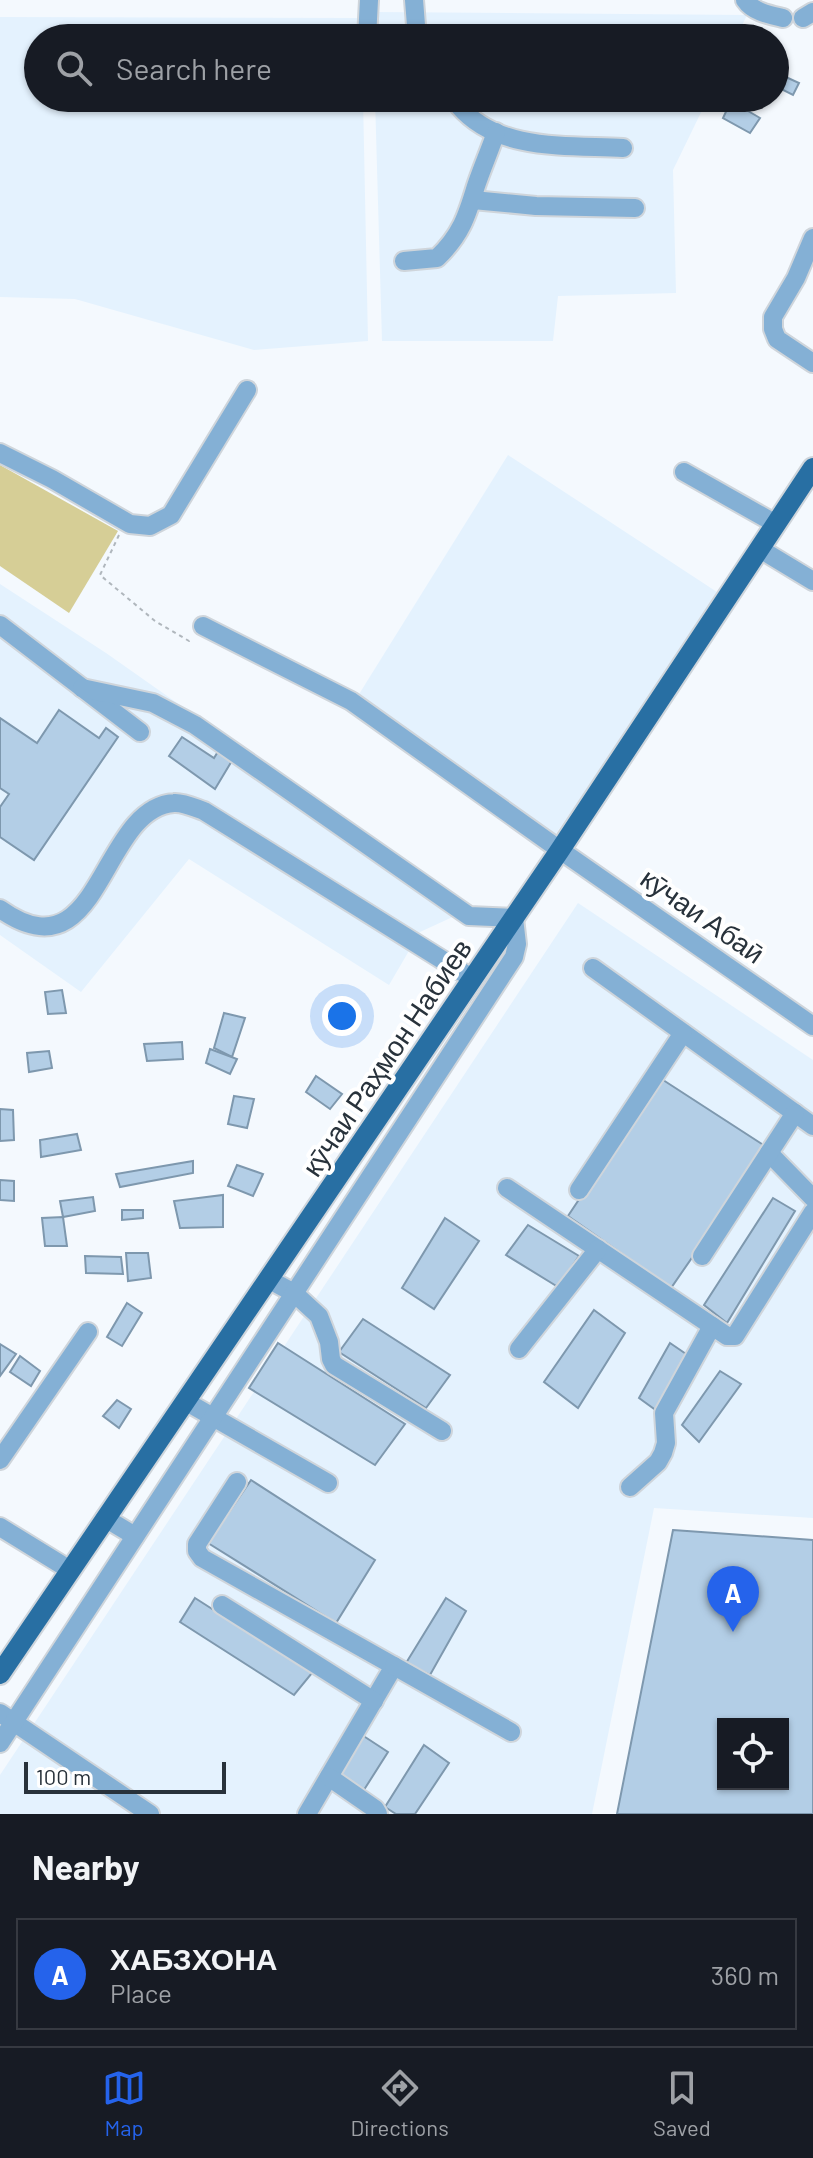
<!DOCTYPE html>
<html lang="en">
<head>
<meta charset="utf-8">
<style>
  :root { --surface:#171b24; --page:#242831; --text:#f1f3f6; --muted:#9ea1a6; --line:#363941; --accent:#2563eb }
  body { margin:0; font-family:Barlow,sans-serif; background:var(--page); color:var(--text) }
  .controls { position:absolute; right:24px; bottom:24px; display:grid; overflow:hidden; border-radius:0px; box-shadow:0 2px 6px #0004 }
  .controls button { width:72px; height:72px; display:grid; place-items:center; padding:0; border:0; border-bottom:2px solid var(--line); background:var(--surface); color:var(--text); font:40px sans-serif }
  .scale { position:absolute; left:24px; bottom:20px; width:202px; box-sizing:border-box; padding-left:8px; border:4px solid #28323b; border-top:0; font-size:22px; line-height:28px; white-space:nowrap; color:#28323b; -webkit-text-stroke:6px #fff; paint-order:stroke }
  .you { position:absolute; left:342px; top:1016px; width:28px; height:28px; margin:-20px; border:6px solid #fff; border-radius:50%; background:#1a73e8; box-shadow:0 0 0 12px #1a73e833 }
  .badge { display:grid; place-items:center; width:52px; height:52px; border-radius:50%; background:var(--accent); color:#fff; font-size:26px; font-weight:700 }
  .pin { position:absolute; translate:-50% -66px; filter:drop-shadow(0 2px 4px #0008) }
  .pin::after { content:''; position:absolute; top:42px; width:28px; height:24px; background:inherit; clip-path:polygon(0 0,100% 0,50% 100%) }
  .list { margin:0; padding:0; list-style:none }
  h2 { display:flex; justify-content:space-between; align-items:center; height:104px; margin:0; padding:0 32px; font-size:34px }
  h2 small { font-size:26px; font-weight:400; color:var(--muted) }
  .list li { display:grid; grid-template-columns:52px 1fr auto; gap:24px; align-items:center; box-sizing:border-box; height:112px; margin:0 16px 16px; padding:0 16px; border:2px solid var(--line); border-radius:0px }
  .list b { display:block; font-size:30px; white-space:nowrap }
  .list p { margin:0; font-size:26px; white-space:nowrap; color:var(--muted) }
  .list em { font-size:26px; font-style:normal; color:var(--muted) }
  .icon { flex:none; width:44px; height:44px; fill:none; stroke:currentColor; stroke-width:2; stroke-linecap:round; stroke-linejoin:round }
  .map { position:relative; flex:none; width:813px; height:1814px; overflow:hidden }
  .search { position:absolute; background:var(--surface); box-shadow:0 2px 6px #0004; left:24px; right:24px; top:24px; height:88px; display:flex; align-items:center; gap:20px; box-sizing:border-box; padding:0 28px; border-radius:44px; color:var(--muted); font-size:30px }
  .sheet { height:232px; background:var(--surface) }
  nav { display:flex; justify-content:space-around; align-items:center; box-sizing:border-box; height:112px; border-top:2px solid var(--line); background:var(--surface); font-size:22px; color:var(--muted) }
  nav a { display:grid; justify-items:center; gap:4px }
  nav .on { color:var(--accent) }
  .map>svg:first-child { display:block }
  .built { fill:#e4f2fe }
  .green { fill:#d6ce96 }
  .building { fill:#b3cee6; stroke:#7e98ae; stroke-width:2; fill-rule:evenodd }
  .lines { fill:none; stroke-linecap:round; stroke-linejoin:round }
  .minor-casing { stroke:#cfd5db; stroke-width:22 }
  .major-casing { stroke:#cfd5db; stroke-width:24 }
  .path { stroke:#b0b7bd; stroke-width:2; stroke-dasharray:4 4; stroke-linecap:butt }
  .minor { stroke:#84b0d5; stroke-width:18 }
  .major { stroke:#286fa3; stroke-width:20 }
  .labels { text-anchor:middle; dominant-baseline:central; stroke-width:8; stroke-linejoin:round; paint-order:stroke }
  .street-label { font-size:28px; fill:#28323b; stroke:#fff }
</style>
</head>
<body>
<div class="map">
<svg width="813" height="1814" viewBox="0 0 813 1814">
  <rect width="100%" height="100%" fill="#f4f9fe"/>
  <g class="built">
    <polygon points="373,12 747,15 736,38 373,38"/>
    <polygon points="0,17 362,18 362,38 38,38 38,98 363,98 368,341 254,350 75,299 0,297"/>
    <polygon points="375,98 708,98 673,170 676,293 558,296 553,341 382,341"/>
    <polygon points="508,455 720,594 555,835 356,699"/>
    <polygon points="0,584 106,653 470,909 420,932 389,985 189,859 81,992 0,935"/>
    <polygon points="578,903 813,1060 813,1518 654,1508 592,1814 0,1814 0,1775"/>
  </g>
  <polygon class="green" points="0,465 118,531 69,613 0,566"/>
  <g class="building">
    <polygon points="775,72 799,83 793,95 775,86"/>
    <polygon points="731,101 760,118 750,133 723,118"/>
    <polygon points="59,710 99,738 106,728 118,737 34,860 0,837 0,807 9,794 0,788 0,718 37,743"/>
    <polygon points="182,737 214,758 219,750 233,759 215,789 169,756"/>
    <polygon points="62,990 66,1013 48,1014 45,992"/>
    <polygon points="224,1013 245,1018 232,1057 214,1048"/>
    <polygon points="182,1042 183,1059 147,1061 144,1044"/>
    <polygon points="210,1049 237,1059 230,1074 206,1063"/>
    <polygon points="49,1051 52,1068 29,1072 27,1053"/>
    <polygon points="316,1076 342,1094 330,1109 306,1092"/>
    <polygon points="660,1078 768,1148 671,1288 568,1216"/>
    <polygon points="234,1096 254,1099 247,1128 228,1124"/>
    <polygon points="0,1109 13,1110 14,1140 0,1141"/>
    <polygon points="77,1134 81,1150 41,1157 40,1140"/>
    <polygon points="193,1161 193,1173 120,1187 116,1174"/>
    <polygon points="237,1165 263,1174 253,1196 228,1186"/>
    <polygon points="0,1180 14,1181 14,1201 0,1200"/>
    <polygon points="223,1195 223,1227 180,1228 174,1201"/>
    <polygon points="93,1197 95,1211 63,1217 60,1201"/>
    <polygon points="773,1198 795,1211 727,1323 704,1305"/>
    <polygon points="122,1210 143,1210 143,1218 122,1220"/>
    <polygon points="63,1217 67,1246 45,1246 42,1218"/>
    <polygon points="445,1218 479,1241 434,1309 402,1288"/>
    <polygon points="528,1225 579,1256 558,1287 506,1255"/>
    <polygon points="126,1253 148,1253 151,1278 128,1281"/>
    <polygon points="85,1256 121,1257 123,1274 86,1273"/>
    <polygon points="127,1303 142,1313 122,1346 107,1337"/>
    <polygon points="594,1310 625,1333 578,1408 544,1382"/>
    <polygon points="363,1319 450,1375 426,1408 339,1352"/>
    <polygon points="278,1343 405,1424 375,1465 249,1388"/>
    <polygon points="670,1343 689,1356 657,1411 639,1398"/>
    <polygon points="0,1344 16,1354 0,1376"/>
    <polygon points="20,1356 40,1371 31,1386 10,1372"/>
    <polygon points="720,1371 741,1384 699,1442 682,1425"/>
    <polygon points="117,1400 131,1409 119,1428 103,1416"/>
    <polygon points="251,1480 375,1560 336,1623 208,1543"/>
    <path d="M673,1530L813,1540V1814H617ZM723,1724H783V1784H723Z"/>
    <polygon points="195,1598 312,1673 294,1695 180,1622"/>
    <polygon points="446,1598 466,1611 430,1675 406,1663"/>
    <polygon points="362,1735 388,1752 362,1793 338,1779"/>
    <polygon points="424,1745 449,1763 415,1814 396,1814 385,1807"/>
  </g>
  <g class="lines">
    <defs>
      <g id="minor">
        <polyline points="414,0 417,38"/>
        <path d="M745,0C753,12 770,15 783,18"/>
        <polyline points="803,18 813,12"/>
        <polyline points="367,38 369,0"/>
        <path d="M459,98V106C498,152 568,145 623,148"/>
        <polyline points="473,200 536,206 635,208"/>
        <polyline points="813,238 796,278 773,317 773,329 777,339 813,363"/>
        <path d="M404,261L437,258C461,235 467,216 476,186C482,168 490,150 496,132"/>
        <polyline points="0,453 52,479 130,524 150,526 171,515 247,390"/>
        <polyline points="684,472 776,524"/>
        <polyline points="760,549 813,581"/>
        <polyline points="0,625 140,732"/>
        <polyline points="203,626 351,701 560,850 813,1026"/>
        <path d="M0,909C102,981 99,808 174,803C183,802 195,808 204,811L473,979"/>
        <polyline points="593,968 813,1126"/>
        <polyline points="769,1153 813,1198"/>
        <polyline points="507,1188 727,1336 735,1336 813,1212"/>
        <polyline points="579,1190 683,1033"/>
        <polyline points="702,1256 795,1113"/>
        <polyline points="268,1279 294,1293 319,1316 329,1342 331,1359 334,1365 442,1431"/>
        <polyline points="519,1349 598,1249"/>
        <polyline points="185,1401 328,1483"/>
        <polyline points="0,1460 88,1332"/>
        <polyline points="237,1482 197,1544 197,1551 202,1558 394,1666 307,1814"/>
        <polyline points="630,1487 658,1462 663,1453 666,1443 664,1413 712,1326"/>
        <polyline points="105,1518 135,1536"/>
        <polyline points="0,1527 70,1570"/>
        <polyline points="222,1605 374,1701"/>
        <polyline points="394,1666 511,1732"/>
        <polyline points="0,1713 150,1814"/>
        <polyline points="0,1743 514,957 517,944 514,918 469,916 195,725 153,703 82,688"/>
        <polyline points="329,1777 375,1809 378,1814"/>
      </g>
      <polyline id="major" points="0,1674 560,850 813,468"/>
    </defs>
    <use href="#minor" class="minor-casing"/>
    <use href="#major" class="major-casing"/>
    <polyline class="path" points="119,535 100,575 155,621 189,641 191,639"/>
    <use href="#minor" class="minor"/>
    <use href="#major" class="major"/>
  </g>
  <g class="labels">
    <g class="street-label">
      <text transform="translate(703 915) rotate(35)">кӯчаи Абаӣ</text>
      <text transform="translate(386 1057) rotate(-56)">кӯчаи Раҳмон Набиев</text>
    </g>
  </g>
</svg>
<div class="controls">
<button><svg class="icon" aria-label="locate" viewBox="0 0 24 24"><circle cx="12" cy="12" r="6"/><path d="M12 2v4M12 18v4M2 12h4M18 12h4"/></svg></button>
</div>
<div class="scale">100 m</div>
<div class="you"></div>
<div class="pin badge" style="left:733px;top:1632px">A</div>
<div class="search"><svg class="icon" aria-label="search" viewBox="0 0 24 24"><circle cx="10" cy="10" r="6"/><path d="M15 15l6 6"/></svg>Search here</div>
</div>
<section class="sheet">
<h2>Nearby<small></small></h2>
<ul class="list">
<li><span class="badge">A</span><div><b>ХАБЗХОНА</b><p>Place</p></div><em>360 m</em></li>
</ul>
</section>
<nav>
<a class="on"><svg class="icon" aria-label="map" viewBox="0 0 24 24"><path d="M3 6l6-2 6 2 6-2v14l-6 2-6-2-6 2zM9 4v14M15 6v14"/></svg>Map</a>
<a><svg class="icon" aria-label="directions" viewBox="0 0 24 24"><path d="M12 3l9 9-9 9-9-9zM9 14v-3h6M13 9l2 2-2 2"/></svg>Directions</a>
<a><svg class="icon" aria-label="saved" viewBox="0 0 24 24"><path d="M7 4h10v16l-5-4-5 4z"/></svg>Saved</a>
</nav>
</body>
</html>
